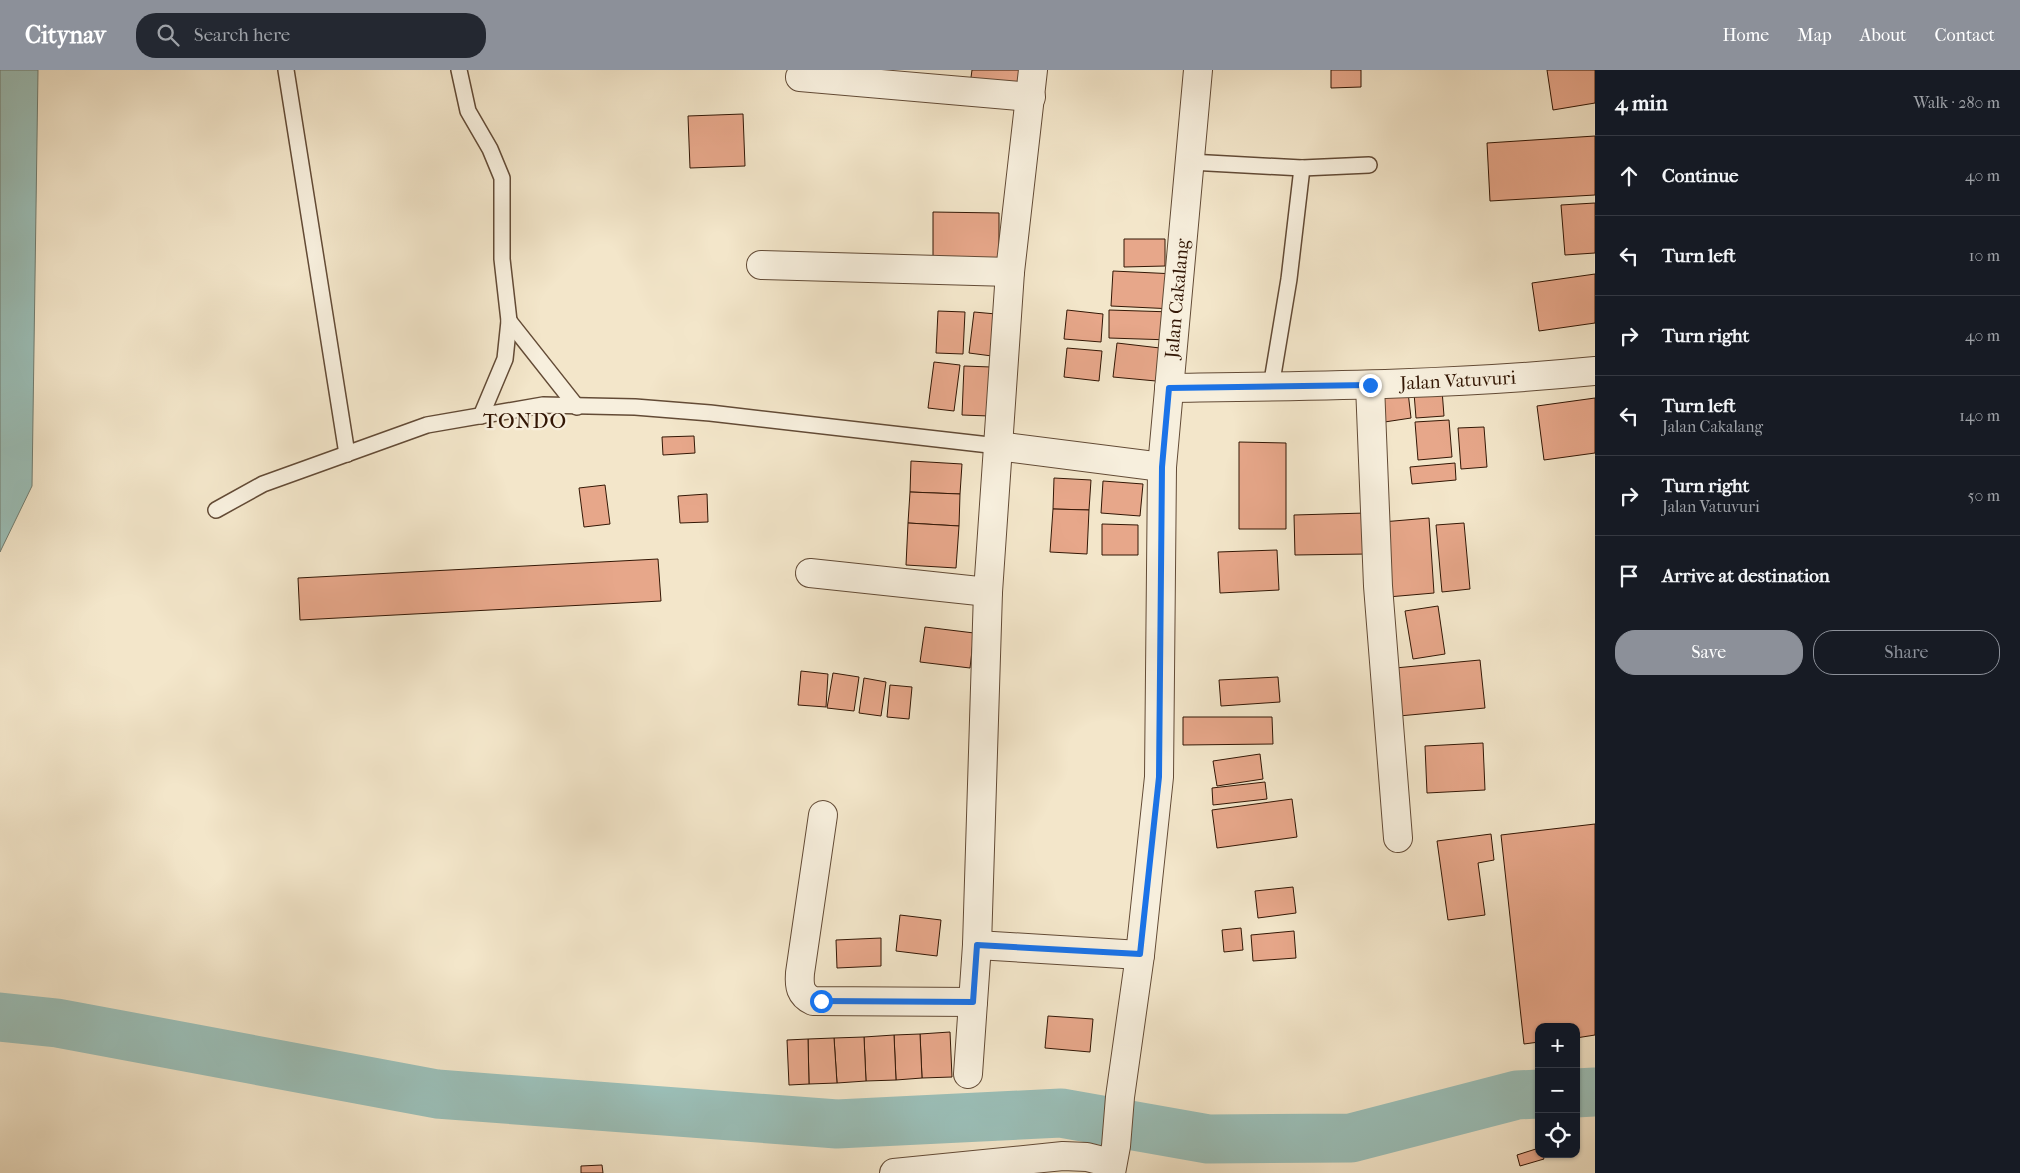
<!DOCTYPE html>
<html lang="en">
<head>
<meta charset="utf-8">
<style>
  :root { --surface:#171b24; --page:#242831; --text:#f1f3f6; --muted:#9ea1a6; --line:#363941; --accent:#8c9099 }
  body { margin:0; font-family:"IM FELL French Canon",serif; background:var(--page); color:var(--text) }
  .controls { position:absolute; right:15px; bottom:15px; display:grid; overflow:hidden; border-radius:10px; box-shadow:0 1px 4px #0004 }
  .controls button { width:45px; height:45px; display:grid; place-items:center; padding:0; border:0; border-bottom:1px solid var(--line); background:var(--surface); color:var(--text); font:25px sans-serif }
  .stop { position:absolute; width:15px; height:15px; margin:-11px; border:4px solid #1a73e8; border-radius:50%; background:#fff }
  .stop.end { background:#1a73e8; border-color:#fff; box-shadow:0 1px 5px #0008 }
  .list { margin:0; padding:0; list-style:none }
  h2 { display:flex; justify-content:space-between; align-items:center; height:65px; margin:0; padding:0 20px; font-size:21px }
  h2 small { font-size:16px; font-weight:400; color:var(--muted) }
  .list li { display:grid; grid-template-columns:32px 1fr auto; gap:15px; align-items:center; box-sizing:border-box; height:80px; padding:0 20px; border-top:1px solid var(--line) }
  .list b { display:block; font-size:19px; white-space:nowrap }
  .list p { margin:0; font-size:16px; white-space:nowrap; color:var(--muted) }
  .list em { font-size:16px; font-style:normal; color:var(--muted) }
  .actions { display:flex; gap:10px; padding:15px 20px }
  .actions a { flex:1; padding:11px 0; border:1px solid var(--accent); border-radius:20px; text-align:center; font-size:18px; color:var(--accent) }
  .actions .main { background:var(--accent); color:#fff }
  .icon { flex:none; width:28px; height:28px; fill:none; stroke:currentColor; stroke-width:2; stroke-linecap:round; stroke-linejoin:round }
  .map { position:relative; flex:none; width:1595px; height:1103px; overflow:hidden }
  header { display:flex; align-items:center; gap:30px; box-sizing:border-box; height:70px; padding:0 25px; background:var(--accent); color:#fff }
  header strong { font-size:24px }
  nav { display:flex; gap:28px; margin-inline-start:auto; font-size:18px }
  .search { width:350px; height:45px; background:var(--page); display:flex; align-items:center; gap:12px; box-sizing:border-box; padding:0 18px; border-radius:20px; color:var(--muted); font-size:19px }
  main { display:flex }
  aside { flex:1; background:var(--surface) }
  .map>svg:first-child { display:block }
  .water { fill:#9bbfb8; stroke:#717c70 }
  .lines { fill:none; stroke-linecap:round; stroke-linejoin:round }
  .river { stroke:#9bbfb8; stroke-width:49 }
  .building { fill:#e7a78a; stroke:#331705 }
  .service-casing { stroke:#634b36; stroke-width:18 }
  .minor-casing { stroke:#634b36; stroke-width:30 }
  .service { stroke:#f7efdd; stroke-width:15 }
  .minor { stroke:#f7efdd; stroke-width:28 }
  .route { stroke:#1a73e8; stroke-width:6 }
  .labels { text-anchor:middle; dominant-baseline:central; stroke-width:4.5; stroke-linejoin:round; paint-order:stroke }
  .street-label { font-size:19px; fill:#331705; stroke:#f7efdd }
  .quarter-label { font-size:21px; letter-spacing:1px; fill:#331705; stroke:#f7efdd }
</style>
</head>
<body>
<header>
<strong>Citynav</strong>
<div class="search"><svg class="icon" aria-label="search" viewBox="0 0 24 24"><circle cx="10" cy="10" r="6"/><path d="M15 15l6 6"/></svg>Search here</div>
<nav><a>Home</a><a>Map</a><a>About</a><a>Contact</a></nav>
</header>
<main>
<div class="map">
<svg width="1595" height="1103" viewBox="0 0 1595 1103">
  <rect width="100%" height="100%" fill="#f3e6ca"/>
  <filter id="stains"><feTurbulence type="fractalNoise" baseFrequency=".004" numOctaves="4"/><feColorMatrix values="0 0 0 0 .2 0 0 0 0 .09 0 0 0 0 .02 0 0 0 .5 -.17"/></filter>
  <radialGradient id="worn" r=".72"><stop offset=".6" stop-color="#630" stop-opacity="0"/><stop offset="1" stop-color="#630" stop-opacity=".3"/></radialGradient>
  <polygon class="water" points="0,0 38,0 32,416 0,482"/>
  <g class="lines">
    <g class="river">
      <polyline points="0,947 57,953 437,1024 837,1054 1061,1043 1208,1069 1351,1068 1517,1025 1539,1024"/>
      <polyline points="1576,1023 1595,1022"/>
    </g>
  </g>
  <g class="building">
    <polygon points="972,0 1025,0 1023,21 970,15"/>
    <polygon points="1331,0 1361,0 1361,17 1331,18"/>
    <polygon points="1547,0 1595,0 1595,33 1553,40"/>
    <polygon points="743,44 745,96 690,98 688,46"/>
    <polygon points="1595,66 1595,125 1490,131 1487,73"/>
    <polygon points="1595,133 1595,183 1565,185 1561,135"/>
    <polygon points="933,142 999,143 999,189 933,188"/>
    <polygon points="1124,169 1165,169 1165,196 1124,197"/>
    <polygon points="1113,201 1176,204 1174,239 1111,236"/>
    <polygon points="1595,204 1595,253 1539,261 1532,213"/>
    <polygon points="1067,240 1103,244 1101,272 1064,269"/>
    <polygon points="1109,240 1172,242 1171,270 1109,268"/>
    <polygon points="938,241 965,242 963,284 936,283"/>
    <polygon points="974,242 996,244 992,286 969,283"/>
    <polygon points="1117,273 1160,278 1156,311 1113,307"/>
    <polygon points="1067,278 1102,281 1099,311 1064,307"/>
    <polygon points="934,292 960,295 954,341 928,338"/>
    <polygon points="964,296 991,297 989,346 962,345"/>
    <polygon points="1442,320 1444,346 1416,348 1414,323"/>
    <polygon points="1408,322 1411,348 1378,353 1375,326"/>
    <polygon points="1595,328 1595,383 1544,390 1537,336"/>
    <polygon points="1449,350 1452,387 1418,390 1415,352"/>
    <polygon points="1484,357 1487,397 1461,399 1458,358"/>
    <polygon points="694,366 695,383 663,385 662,367"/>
    <polygon points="1239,372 1286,373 1286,459 1239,459"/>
    <polygon points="911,391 962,394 960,424 910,422"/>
    <polygon points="1455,393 1456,410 1412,414 1410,397"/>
    <polygon points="1054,408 1091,410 1089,440 1053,439"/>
    <polygon points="1103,411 1143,414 1140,446 1101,443"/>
    <polygon points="605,415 610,454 584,457 579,418"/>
    <polygon points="910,422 960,424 959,456 908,453"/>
    <polygon points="707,424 708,452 680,453 678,426"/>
    <polygon points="1053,439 1089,440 1087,484 1050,482"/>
    <polygon points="1366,443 1367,484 1295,485 1294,445"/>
    <polygon points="1429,448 1434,523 1388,527 1382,452"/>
    <polygon points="908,453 959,456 956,498 906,495"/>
    <polygon points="1464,453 1470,519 1442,522 1436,455"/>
    <polygon points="1102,454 1138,455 1138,485 1102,485"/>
    <polygon points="1277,480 1279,520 1220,523 1218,482"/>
    <polygon points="658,489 661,531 300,550 298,508"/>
    <polygon points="1438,536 1445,584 1413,589 1405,541"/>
    <polygon points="925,557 974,563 970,598 920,592"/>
    <polygon points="1480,590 1485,638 1399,646 1395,598"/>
    <polygon points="801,601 828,604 826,637 798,635"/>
    <polygon points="833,603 859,607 854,641 827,638"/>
    <polygon points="1278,607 1280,632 1221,636 1219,610"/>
    <polygon points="864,608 886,612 881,646 859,643"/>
    <polygon points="890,615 912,617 909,649 887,647"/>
    <polygon points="1183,647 1272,647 1273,674 1183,675"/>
    <polygon points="1483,673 1485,720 1427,723 1425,676"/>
    <polygon points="1260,684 1263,709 1217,716 1213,691"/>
    <polygon points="1265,712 1267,729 1213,735 1212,718"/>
    <polygon points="1292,729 1297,767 1217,778 1212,740"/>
    <polygon points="1595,754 1595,965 1576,968 1576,957 1539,957 1539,972 1524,974 1501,765"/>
    <polygon points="1491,764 1494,790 1478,793 1485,845 1448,850 1437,771"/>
    <polygon points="1293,817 1296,843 1258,848 1255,821"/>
    <polygon points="900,845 941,850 937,886 896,881"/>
    <polygon points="1241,858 1243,880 1224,882 1222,860"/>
    <polygon points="1294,861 1296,888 1253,891 1251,865"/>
    <polygon points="881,868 881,896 837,898 836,870"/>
    <polygon points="1048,946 1093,949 1090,982 1045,978"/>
    <polygon points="950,962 952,1007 922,1008 920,964"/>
    <polygon points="920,964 922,1008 896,1010 894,965"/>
    <polygon points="894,965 896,1010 866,1011 864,967"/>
    <polygon points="864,967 866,1011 837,1013 834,968"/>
    <polygon points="834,968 837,1013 809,1014 808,969"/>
    <polygon points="808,969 809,1014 789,1015 787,970"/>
    <polygon points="1539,1078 1539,1084 1542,1084 1544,1089 1520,1096 1517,1085"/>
    <polygon points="602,1095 603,1103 581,1103 581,1096"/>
  </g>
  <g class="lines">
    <defs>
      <g id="service">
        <polyline points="286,0 347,384"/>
        <polyline points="459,0 468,41 490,79 502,108 502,189 509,251 505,289 481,346"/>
        <polyline points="1190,92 1302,98 1369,95"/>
        <polyline points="509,251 577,337"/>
        <polyline points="1271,317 1289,209 1302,98"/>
        <polyline points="216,440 263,414 427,355 543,335 635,337 710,343 998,376"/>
      </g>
      <g id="minor">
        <polyline points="800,7 1031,27"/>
        <polyline points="761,195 1010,202"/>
        <polyline points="1370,315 1378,516 1398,768"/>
        <path id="s1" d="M1169,318C1311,316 1454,315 1595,301"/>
        <polyline points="998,376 1162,397"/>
        <polyline points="810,503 988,522"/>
        <path d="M823,745L800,903C799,916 800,925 813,931L973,932"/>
        <polyline points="977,875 1140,885"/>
        <polyline points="968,1004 977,875 988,522 1010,202 1033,0"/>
        <polyline points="894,1103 1063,1086 1087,1087 1111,1093"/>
        <path id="s2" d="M1111,1103L1116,1076L1120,1027L1140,885L1159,707L1162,397L1198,0"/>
      </g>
    </defs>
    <use href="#service" class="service-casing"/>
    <use href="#minor" class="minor-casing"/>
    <use href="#service" class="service"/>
    <use href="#minor" class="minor"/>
  </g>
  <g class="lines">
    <polyline class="route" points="821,931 973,932 977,875 1140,884 1159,707 1162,397 1169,318 1370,315"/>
  </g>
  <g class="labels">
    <g class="street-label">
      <text stroke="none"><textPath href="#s2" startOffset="878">Jalan Cakalang</textPath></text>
      <text stroke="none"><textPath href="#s1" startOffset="289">Jalan Vatuvuri</textPath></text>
    </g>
    <g class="quarter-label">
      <text x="525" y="351">TONDO</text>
    </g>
  </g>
  <rect width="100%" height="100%" filter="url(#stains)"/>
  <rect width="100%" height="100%" fill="url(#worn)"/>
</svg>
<div class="controls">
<button>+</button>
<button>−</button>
<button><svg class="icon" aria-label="locate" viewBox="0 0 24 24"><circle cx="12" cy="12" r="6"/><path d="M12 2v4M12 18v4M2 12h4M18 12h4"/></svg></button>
</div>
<div class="stop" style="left:821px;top:931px"></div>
<div class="stop end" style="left:1370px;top:315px"></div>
</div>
<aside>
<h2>4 min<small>Walk · 280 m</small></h2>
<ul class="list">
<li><svg class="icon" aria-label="ahead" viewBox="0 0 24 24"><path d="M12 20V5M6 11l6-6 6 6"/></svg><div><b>Continue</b></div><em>40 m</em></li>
<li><svg class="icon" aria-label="left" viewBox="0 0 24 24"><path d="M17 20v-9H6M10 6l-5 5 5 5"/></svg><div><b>Turn left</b></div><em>10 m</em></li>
<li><svg class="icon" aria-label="right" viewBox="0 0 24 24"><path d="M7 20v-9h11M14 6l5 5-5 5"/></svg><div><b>Turn right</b></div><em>40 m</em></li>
<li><svg class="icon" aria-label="left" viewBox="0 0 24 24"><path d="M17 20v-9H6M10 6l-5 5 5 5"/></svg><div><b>Turn left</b><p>Jalan Cakalang</p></div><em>140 m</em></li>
<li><svg class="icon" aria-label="right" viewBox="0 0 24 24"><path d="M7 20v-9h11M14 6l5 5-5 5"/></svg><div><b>Turn right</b><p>Jalan Vatuvuri</p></div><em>50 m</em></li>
<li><svg class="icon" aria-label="arrive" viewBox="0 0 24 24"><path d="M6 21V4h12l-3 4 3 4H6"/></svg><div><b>Arrive at destination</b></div></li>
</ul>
<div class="actions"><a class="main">Save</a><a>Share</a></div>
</aside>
</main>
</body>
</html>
